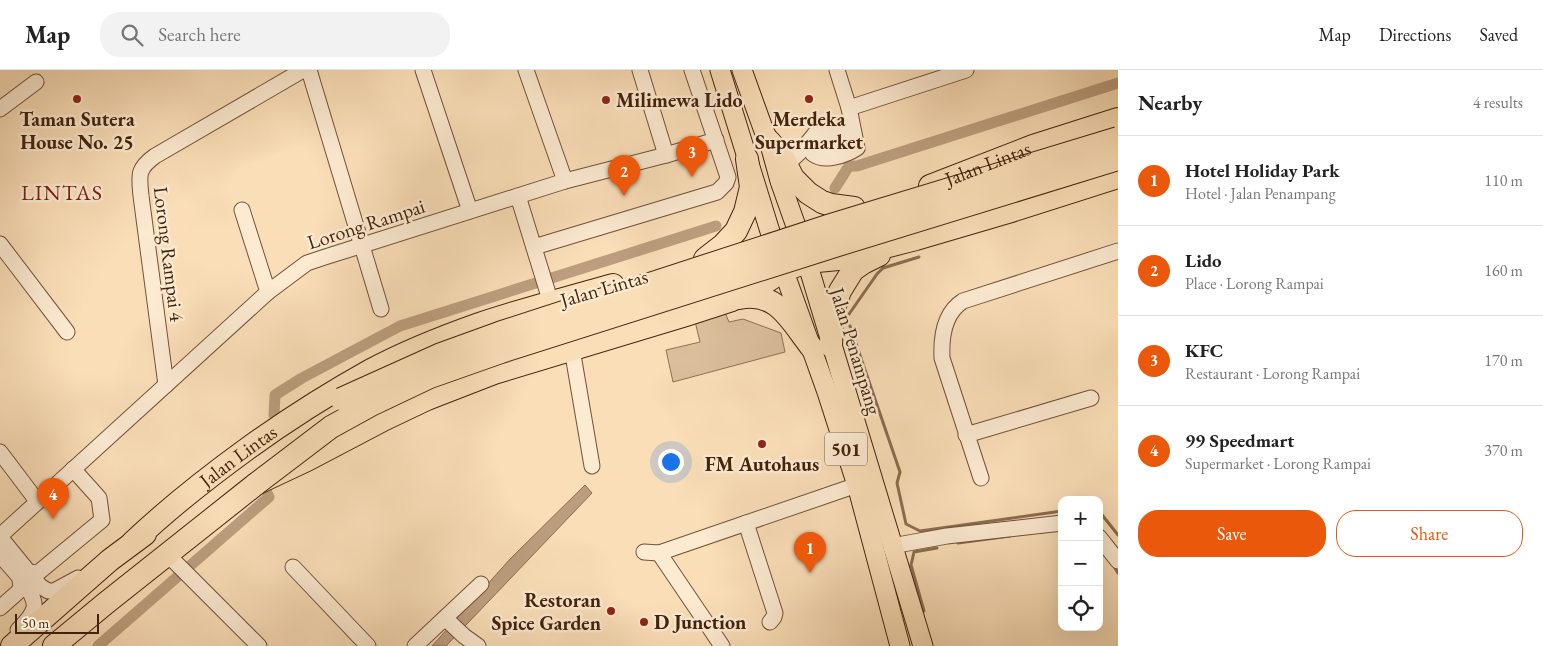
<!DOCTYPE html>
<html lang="en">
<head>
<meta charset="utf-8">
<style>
  :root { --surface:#fff; --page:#f2f2f2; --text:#222; --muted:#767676; --line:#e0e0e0; --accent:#ea580c }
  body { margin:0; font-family:"EB Garamond",serif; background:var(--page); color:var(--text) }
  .controls { position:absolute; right:15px; bottom:15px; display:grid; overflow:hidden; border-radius:10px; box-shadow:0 5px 20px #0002 }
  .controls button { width:45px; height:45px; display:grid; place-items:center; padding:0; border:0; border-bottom:1px solid var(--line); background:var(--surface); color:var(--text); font:25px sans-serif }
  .scale { position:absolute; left:15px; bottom:12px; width:84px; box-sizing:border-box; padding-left:5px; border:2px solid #43220d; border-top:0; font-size:14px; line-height:18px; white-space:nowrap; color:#43220d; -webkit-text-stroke:4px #fcead1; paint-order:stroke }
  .you { position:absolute; left:670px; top:391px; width:18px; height:18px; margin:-12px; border:4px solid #fff; border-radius:50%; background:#1a73e8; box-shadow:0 0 0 8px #1a73e833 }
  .badge { display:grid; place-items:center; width:32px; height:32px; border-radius:50%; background:var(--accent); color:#fff; font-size:16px; font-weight:700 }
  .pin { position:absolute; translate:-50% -41px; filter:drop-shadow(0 1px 2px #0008) }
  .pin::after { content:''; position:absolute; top:26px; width:18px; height:15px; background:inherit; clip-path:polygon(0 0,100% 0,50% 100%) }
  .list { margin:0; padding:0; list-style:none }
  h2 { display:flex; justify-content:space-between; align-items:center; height:65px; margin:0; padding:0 20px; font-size:21px }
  h2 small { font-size:16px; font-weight:400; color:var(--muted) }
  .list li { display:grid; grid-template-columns:32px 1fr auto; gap:15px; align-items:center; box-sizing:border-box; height:90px; padding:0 20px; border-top:1px solid var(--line) }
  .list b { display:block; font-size:19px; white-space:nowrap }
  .list p { margin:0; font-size:16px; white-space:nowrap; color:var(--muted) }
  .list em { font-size:16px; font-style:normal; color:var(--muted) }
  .actions { display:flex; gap:10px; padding:15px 20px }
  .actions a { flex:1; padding:11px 0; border:1px solid var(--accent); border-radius:20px; text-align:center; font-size:18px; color:var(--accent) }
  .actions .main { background:var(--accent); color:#fff }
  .icon { flex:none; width:28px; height:28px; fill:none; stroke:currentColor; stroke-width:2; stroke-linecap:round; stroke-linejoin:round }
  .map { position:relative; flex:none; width:1118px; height:576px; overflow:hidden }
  header { display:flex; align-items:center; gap:30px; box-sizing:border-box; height:70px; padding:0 25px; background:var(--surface); border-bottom:1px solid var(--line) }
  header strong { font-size:24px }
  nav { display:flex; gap:28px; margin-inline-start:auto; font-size:18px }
  .search { width:350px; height:45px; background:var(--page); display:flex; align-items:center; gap:12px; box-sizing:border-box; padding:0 18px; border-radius:20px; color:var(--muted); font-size:19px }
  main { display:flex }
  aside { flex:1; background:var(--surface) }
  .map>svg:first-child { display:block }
  .green { fill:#dbbe9b; stroke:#8f7054 }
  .water { fill:#bc9e7e; stroke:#8c6c51 }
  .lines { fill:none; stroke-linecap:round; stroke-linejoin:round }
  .stream { stroke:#8c6c51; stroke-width:3 }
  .canal { stroke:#bc9e7e; stroke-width:11 }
  .minor-casing { stroke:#715138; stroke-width:17 }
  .major-casing { stroke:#43220d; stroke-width:21 }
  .highway-casing { stroke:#43220d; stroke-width:24 }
  .minor { stroke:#fcead1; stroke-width:15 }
  .major { stroke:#fadeb8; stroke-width:19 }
  .highway { stroke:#fadeb8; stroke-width:22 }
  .highway-bridge-casing { stroke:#43220d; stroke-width:24; stroke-linecap:butt }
  .highway-bridge { stroke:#fadeb8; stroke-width:22 }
  .poi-dot { fill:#8f2418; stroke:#fcead1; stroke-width:2 }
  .labels { text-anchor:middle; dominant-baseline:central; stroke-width:5; stroke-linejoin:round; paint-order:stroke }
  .shield { fill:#fcead1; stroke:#7a5e48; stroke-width:1 }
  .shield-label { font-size:19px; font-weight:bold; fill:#43220d }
  .poi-label { font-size:20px; font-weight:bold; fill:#43220d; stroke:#fcead1 }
  .street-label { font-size:20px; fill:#43220d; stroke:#fcead1 }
  .quarter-label { font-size:22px; letter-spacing:1px; fill:#7a1f14; stroke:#fcead1 }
</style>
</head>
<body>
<header>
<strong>Map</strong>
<div class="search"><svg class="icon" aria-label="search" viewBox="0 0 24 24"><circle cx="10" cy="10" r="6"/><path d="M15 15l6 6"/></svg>Search here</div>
<nav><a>Map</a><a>Directions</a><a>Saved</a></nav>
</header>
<main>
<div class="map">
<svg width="1118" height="576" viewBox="0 0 1118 576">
  <rect width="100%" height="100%" fill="#fadeb8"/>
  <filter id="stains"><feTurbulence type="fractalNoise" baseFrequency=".004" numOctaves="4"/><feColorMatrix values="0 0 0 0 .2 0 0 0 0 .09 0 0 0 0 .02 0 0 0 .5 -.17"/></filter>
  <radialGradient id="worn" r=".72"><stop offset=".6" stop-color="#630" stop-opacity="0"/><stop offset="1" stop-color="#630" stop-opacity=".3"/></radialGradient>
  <polygon class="green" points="724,240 729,252 743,249 781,263 785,282 673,312 666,280 700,272 694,247"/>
  <polygon class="water" points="585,415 592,423 446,576 432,576 511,488"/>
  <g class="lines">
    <g class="stream">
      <polyline points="883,198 919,187"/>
      <polyline points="847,247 877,204 883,198 881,192"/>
      <polyline points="850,256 900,402 897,413 906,454 920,461 1062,441"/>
      <polyline points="1099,441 1118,465"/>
      <polyline points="958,473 1010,466"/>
      <polyline points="1113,495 1118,503"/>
      <polyline points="924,541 911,495 914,482 937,478"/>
    </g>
    <g class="canal">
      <polyline points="835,118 849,96 857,96 1118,13"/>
      <polyline points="274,345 275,325 302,308 400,256 716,156"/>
      <polyline points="98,576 269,427 266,421"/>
    </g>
    <defs>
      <g id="minor">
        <polyline points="309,0 381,239"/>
        <polyline points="423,0 470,141"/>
        <polyline points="526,0 565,111"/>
        <polyline points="640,0 666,85"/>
        <polyline points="849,38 966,0"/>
        <polyline points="0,39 36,12"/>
        <path d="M815,64L813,75V84C825,93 846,85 857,78L849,38L837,0"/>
        <polyline points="786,95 800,82 815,64 852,61"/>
        <polyline points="518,126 551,233"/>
        <polyline points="242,140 268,222"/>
        <polyline points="0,174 67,262"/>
        <polyline points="534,177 717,122 726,113 728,107 692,0"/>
        <polyline points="572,279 592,396"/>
        <path d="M166,315L141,126C139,105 137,99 155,86L303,0"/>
        <polyline points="966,365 1091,328"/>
        <polyline points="0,382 37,431"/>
        <path d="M981,408L942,288C941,267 944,243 963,231L1118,181"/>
        <polyline points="746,453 775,543 774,547 770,552"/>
        <polyline points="0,466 268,222 307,193 325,187 565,111 666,85 716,70"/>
        <polyline points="0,467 40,516 48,521 54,521 78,508"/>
        <polyline points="1099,467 1118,491"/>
        <polyline points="892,476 947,466 1062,453"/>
        <polyline points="644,482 659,483 857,415"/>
        <polyline points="659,483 722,576"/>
        <path d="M0,485C10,497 37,522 34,538C32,546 24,554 18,560"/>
        <polyline points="166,486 175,492 259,576"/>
        <polyline points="293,497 368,576"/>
        <polyline points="30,503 39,502 102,450 99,428 73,399"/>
        <polyline points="0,538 18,522 21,517 20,509"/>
        <polyline points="445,548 464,566 478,576"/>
        <polyline points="415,576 481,514"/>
      </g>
      <g id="major">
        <polyline points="720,0 772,168 827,322 857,415 900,576"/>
        <polyline points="742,0 764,61 769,71 780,111 797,159 923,576"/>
      </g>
      <g id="highway">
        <polyline points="769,71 782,86 793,108 808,123 822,132 831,135 854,138"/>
        <path id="s1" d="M930,116L1033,76L1118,49"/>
        <polyline points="705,189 723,175 736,161 745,142 751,117 747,89"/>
        <path d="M739,228C778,220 791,252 812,278"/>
        <polyline points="831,276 832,245 840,221 853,200 863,193 879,185"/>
        <path id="s2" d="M133,472C169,438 207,408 247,379C287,350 328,324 371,300C403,283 445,266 479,254C523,239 568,228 613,215"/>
        <polyline points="12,576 110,490 145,464"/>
        <polyline points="54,576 106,533 256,414 307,390 385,349 427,329 494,303 686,245 732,230 760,216 784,200 807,192 838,189 916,169 1008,142 1118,107"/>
      </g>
    </defs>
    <use href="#minor" class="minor-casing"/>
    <use href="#major" class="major-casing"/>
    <use href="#highway" class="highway-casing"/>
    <use href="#minor" class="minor"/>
    <use href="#major" class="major"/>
    <use href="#highway" class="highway"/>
    <defs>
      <g id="highway-bridge">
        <polyline points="341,329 441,284 499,263 831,155 1118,68"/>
        <polyline points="256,414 331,357 371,335 430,307 501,282 838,175 1118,89"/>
      </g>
    </defs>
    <use href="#highway-bridge" class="highway-bridge-casing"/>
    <use href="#highway-bridge" class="highway-bridge"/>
  </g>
  <g class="poi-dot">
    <circle cx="77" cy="29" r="5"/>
    <circle cx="809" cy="29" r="5"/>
    <circle cx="606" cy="30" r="5"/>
    <circle cx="762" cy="374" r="5"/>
    <circle cx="611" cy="541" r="5"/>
    <circle cx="644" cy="552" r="5"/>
  </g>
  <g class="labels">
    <rect class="shield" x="825" y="362.5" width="42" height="33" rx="4"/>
    <g class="shield-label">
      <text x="846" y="379">501</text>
    </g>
    <g class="poi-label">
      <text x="616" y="30" text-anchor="start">Milimewa Lido</text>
      <text x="77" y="49">Taman Sutera<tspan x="77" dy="23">House No. 25</tspan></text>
      <text x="809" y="49">Merdeka<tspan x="809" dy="23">Supermarket</tspan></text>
      <text x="762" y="394">FM Autohaus</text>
      <text x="601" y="530" text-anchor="end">Restoran<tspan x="601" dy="23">Spice Garden</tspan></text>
      <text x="654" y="552" text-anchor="start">D Junction</text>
    </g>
    <g class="street-label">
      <text stroke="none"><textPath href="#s1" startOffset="62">Jalan Lintas</textPath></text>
      <text transform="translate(366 154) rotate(-18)">Lorong Rampai</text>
      <text transform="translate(169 184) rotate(83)">Lorong Rampai 4</text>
      <text transform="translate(604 218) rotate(-16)">Jalan Lintas</text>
      <text transform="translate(856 281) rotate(73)">Jalan Penampang</text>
      <text stroke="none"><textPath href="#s2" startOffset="136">Jalan Lintas</textPath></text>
    </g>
    <g class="quarter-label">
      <text x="62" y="122">LINTAS</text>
    </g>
  </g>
  <rect width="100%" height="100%" filter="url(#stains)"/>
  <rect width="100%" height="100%" fill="url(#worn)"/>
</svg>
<div class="controls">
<button>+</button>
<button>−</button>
<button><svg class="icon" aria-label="locate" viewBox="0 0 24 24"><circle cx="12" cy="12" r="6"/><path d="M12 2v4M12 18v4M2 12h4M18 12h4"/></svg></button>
</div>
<div class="scale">50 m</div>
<div class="you"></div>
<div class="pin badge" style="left:810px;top:503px">1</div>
<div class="pin badge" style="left:624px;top:126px">2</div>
<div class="pin badge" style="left:692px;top:107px">3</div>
<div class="pin badge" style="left:53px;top:449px">4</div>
</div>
<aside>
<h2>Nearby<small>4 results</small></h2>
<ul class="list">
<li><span class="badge">1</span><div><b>Hotel Holiday Park</b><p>Hotel · Jalan Penampang</p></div><em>110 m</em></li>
<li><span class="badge">2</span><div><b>Lido</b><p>Place · Lorong Rampai</p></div><em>160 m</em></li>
<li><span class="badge">3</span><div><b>KFC</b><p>Restaurant · Lorong Rampai</p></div><em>170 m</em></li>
<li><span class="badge">4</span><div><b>99 Speedmart</b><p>Supermarket · Lorong Rampai</p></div><em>370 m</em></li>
</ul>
<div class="actions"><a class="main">Save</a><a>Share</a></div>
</aside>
</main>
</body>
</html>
